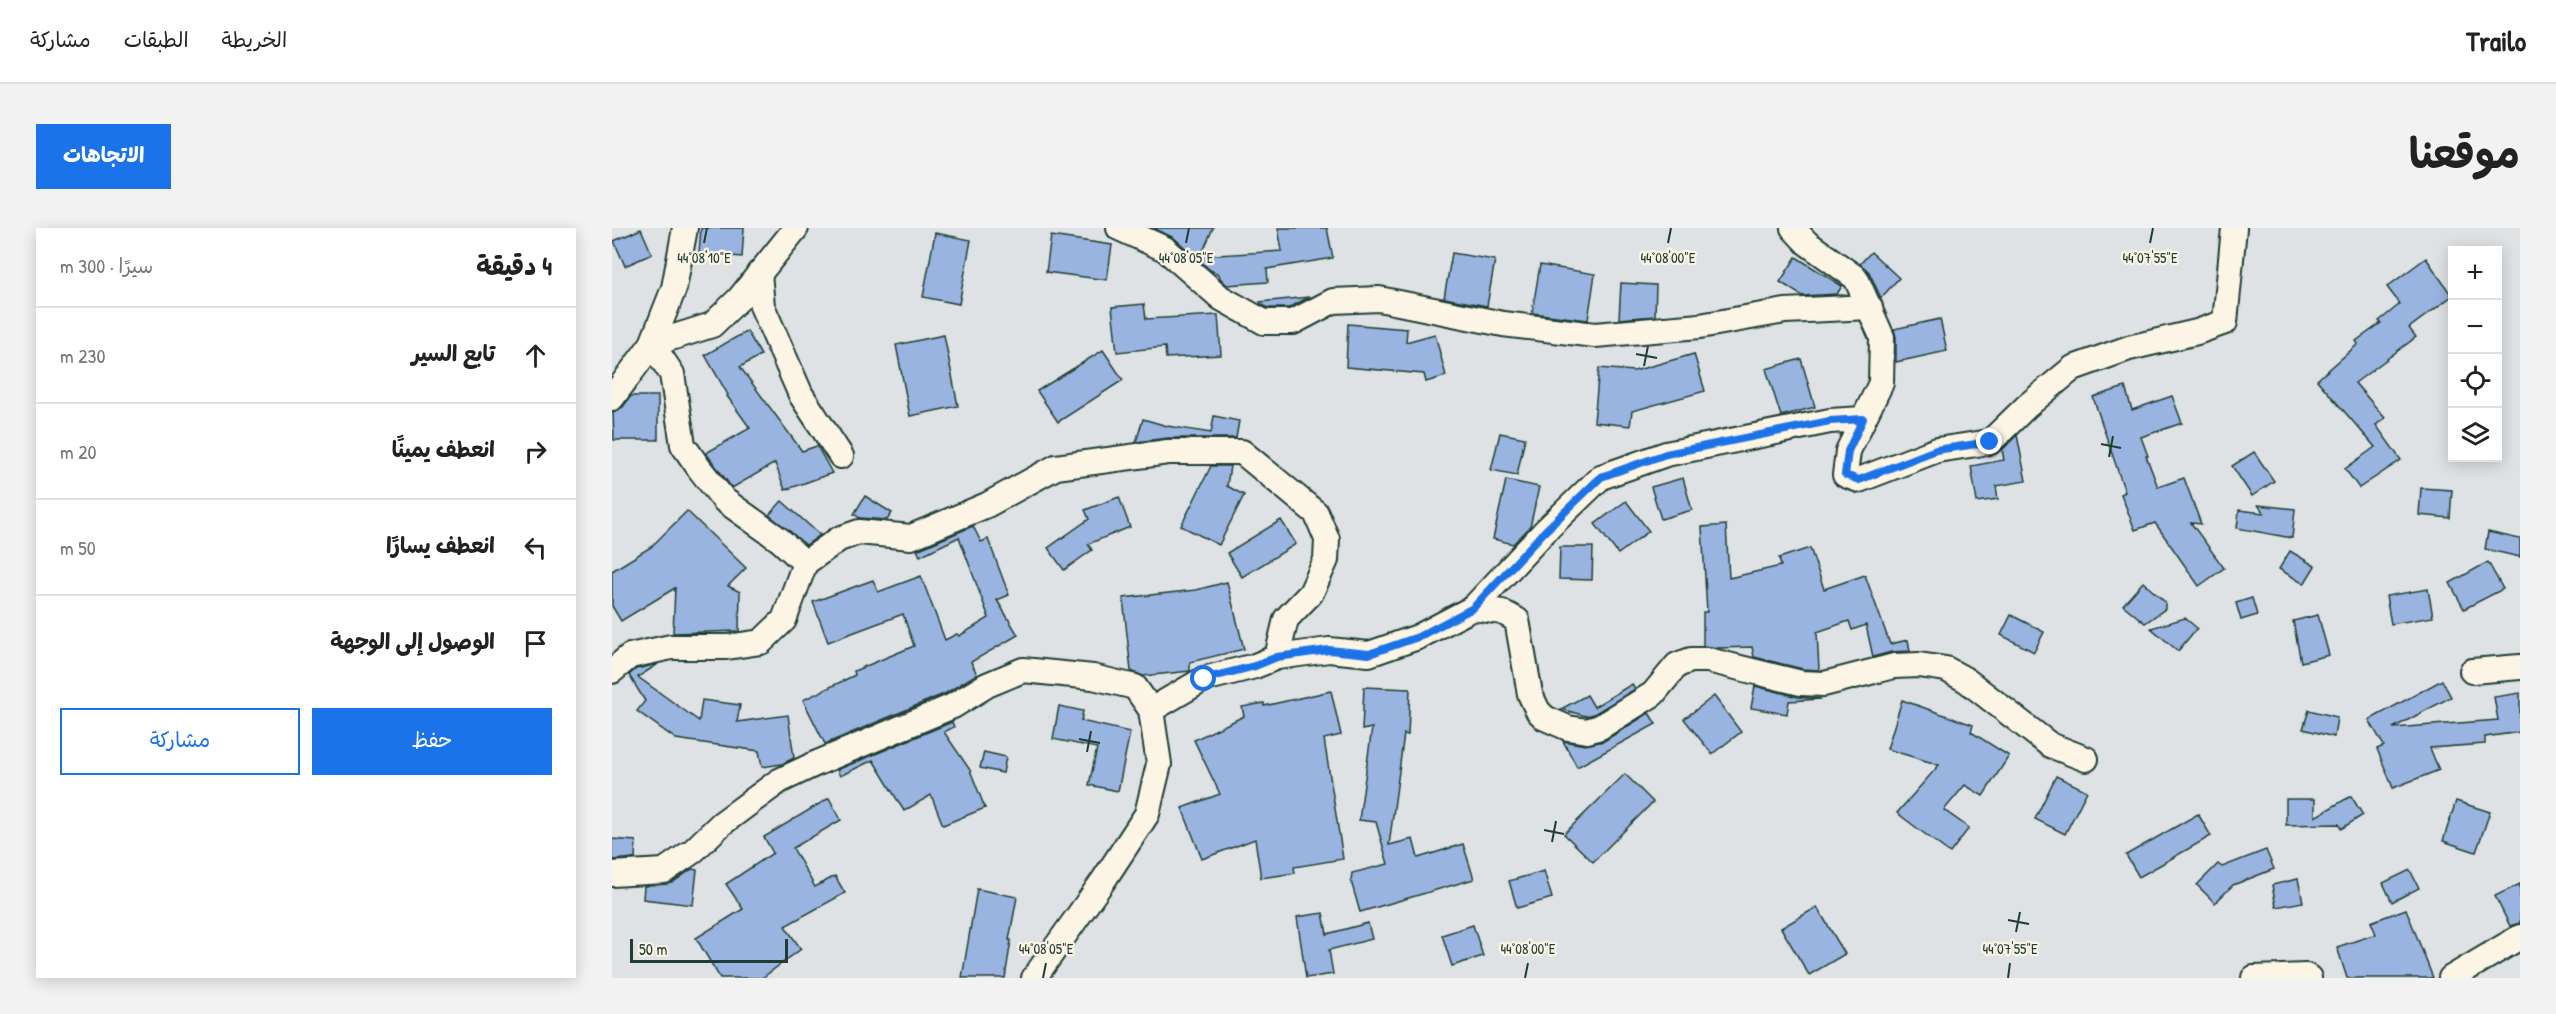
<!DOCTYPE html>
<html lang="ar">
<head>
<meta charset="utf-8">
<style>
  :root { --surface:#fff; --page:#f2f2f2; --text:#222; --muted:#767676; --line:#e0e0e0; --accent:#1a73e8 }
  body { margin:0; font-family:"Patrick Hand","Playpen Sans Arabic",sans-serif; background:var(--page); color:var(--text); direction:rtl }
  .controls { position:absolute; right:18px; top:18px; display:grid; overflow:hidden; border-radius:0px; box-shadow:0 3px 15px #0003 }
  .controls button { width:54px; height:54px; display:grid; place-items:center; padding:0; border:0; border-bottom:2px solid var(--line); background:var(--surface); color:var(--text); font:30px sans-serif }
  .scale { position:absolute; left:18px; bottom:15px; width:158px; box-sizing:border-box; padding-left:6px; border:3px solid #1f3d34; border-top:0; font-size:16px; line-height:21px; white-space:nowrap; color:#1f3d34; -webkit-text-stroke:4px #fcf5e5; paint-order:stroke }
  .stop { position:absolute; width:18px; height:18px; margin:-14px; border:4px solid #1a73e8; border-radius:50%; background:#fff }
  .stop.end { background:#1a73e8; border-color:#fff; box-shadow:0 2px 6px #0008 }
  .list { margin:0; padding:0; list-style:none }
  h2 { display:flex; justify-content:space-between; align-items:center; height:78px; margin:0; padding:0 24px; font-size:26px }
  h2 small { font-size:20px; font-weight:400; color:var(--muted) }
  .list li { display:grid; grid-template-columns:39px 1fr auto; gap:18px; align-items:center; box-sizing:border-box; height:96px; padding:0 24px; border-top:2px solid var(--line) }
  .list b { display:block; font-size:22px; white-space:nowrap }
  .list em { font-size:20px; font-style:normal; color:var(--muted) }
  .actions { display:flex; gap:12px; padding:18px 24px }
  .actions a { flex:1; padding:14px 0; border:2px solid var(--accent); border-radius:0px; text-align:center; font-size:21px; color:var(--accent) }
  .actions .main { background:var(--accent); color:#fff }
  .icon { flex:none; width:33px; height:33px; fill:none; stroke:currentColor; stroke-width:2; stroke-linecap:round; stroke-linejoin:round }
  .map { position:relative; flex:none; width:1908px; height:750px; overflow:hidden; direction:ltr; border-radius:0px }
  header { display:flex; align-items:center; gap:36px; box-sizing:border-box; height:84px; padding:0 30px; background:var(--surface); border-bottom:2px solid var(--line) }
  header strong { font-size:28px }
  nav { display:flex; gap:33px; margin-inline-start:auto; font-size:21px }
  .intro { display:flex; align-items:center; justify-content:space-between; box-sizing:border-box; height:144px; padding:0 36px }
  h1 { margin:0; font-size:42px }
  .button { padding:15px 27px; border-radius:0px; background:var(--accent); color:#fff; font-size:21px; font-weight:700 }
  main { display:flex; gap:36px; padding:0 36px }
  aside { flex:1; background:var(--surface); border-radius:0px; box-shadow:0 3px 15px #0003 }
  .map>svg:first-child { display:block }
  .building { fill:#99b4e0; stroke:#1f3d34; stroke-width:1.5 }
  .lines { fill:none; stroke-linecap:round; stroke-linejoin:round }
  .minor-casing { stroke:#1f3d34; stroke-width:28 }
  .minor { stroke:#fcf5e5; stroke-width:24 }
  .route { stroke:#1a73e8; stroke-width:8 }
  .ticks { fill:none; stroke:#1f3d34; stroke-width:2 }
  .ticks-label { font-size:15px; text-anchor:middle; fill:#1f3d34; stroke:#fcf5e5; stroke-width:4.5; stroke-linejoin:round; paint-order:stroke }
</style>
</head>
<body>
<header>
<strong>Trailo</strong>
<nav><a>الخريطة</a><a>الطبقات</a><a>مشاركة</a></nav>
</header>
<div class="intro"><h1>موقعنا</h1><a class="button">الاتجاهات</a></div>
<main>
<div class="map">
<svg width="1908" height="750" viewBox="0 0 1908 750">
  <rect width="100%" height="100%" fill="#dee2e4"/>
  <filter id="ink" filterUnits="userSpaceOnUse"><feTurbulence type="fractalNoise" baseFrequency=".0167" numOctaves="2"/><feDisplacementMap in="SourceGraphic" scale="12" xChannelSelector="R" yChannelSelector="G"/><feConvolveMatrix kernelMatrix="1 2 1 2 8 2 1 2 1" color-interpolation-filters="sRGB"/></filter>
  <g filter="url(#ink)">
    <g class="building">
      <polygon points="89,0 132,0 130,29 87,25"/>
      <polygon points="541,0 601,0 589,28 670,23 666,0 715,0 721,30 655,41 656,54 615,57 608,50 607,46 598,42 562,10"/>
      <polygon points="29,1 40,26 13,38 2,13"/>
      <polygon points="323,5 359,12 347,76 311,69"/>
      <polygon points="439,8 500,17 495,52 434,44"/>
      <polygon points="1259,24 1287,50 1269,70 1257,44 1248,36"/>
      <polygon points="840,25 883,32 875,78 832,70"/>
      <polygon points="1184,29 1230,58 1225,66 1190,68 1168,54"/>
      <polygon points="1814,30 1840,68 1797,100 1804,109 1743,155 1773,190 1764,197 1789,232 1747,260 1733,241 1763,219 1705,152 1746,116 1744,113 1769,95 1767,93 1788,76 1775,59"/>
      <polygon points="928,37 983,46 976,92 920,85"/>
      <polygon points="1009,55 1044,57 1043,88 1007,91"/>
      <polygon points="697,69 677,80 656,80 649,76 648,74"/>
      <polygon points="532,76 534,91 606,87 609,127 554,130 553,119 505,124 500,79"/>
      <polygon points="1328,91 1335,123 1284,134 1284,109 1282,101"/>
      <polygon points="736,96 795,101 794,114 823,106 834,148 814,154 812,146 734,139"/>
      <polygon points="135,103 149,127 128,139 190,223 205,218 220,245 173,262 163,235 120,260 94,225 138,200 115,168 116,167 93,127"/>
      <polygon points="332,107 346,178 298,188 284,117"/>
      <polygon points="491,122 511,152 446,194 425,163"/>
      <polygon points="1082,126 1093,163 1020,183 1018,198 982,194 987,140 1022,143"/>
      <polygon points="1189,131 1203,179 1169,188 1154,141"/>
      <polygon points="1513,159 1520,182 1560,168 1570,195 1529,209 1536,228 1534,228 1546,259 1572,250 1589,296 1579,295 1612,340 1587,358 1543,295 1523,302 1509,266 1513,264 1481,169"/>
      <polygon points="19,168 46,168 46,212 2,212 1,184 11,179"/>
      <polygon points="602,188 627,193 624,210 556,210 524,214 531,191 555,198 599,205"/>
      <polygon points="888,205 913,210 905,247 879,242"/>
      <polygon points="1405,207 1414,253 1384,258 1386,271 1365,274 1359,238 1392,232 1390,222"/>
      <polygon points="1642,224 1662,253 1640,268 1620,238"/>
      <polygon points="599,238 618,238 615,258 632,267 607,317 569,298"/>
      <polygon points="1071,250 1080,282 1049,291 1039,259"/>
      <polygon points="894,252 927,259 918,299 901,316 881,311"/>
      <polygon points="1809,260 1840,262 1838,290 1807,287"/>
      <polygon points="253,268 280,285 275,292 248,290 242,286"/>
      <polygon points="507,269 518,299 476,316 480,322 452,342 436,320 477,291 473,282"/>
      <polygon points="170,273 208,307 194,317 157,287"/>
      <polygon points="1014,273 1037,303 1006,326 983,296"/>
      <polygon points="1646,277 1683,281 1680,310 1625,300 1627,282 1652,285"/>
      <polygon points="75,283 134,340 116,358 128,364 127,403 61,405 63,360 9,393 0,378 0,343 39,319"/>
      <polygon points="669,292 684,316 630,349 615,325"/>
      <polygon points="1114,297 1117,350 1169,338 1167,330 1198,320 1212,361 1253,347 1278,416 1296,412 1298,423 1279,424 1261,429 1254,397 1240,402 1237,393 1205,404 1207,442 1191,441 1142,429 1140,419 1107,420 1091,418 1091,384 1095,384 1090,299"/>
      <polygon points="361,298 369,314 376,311 397,367 385,372 406,407 359,434 365,446 334,465 213,516 191,472 243,447 242,443 302,418 291,386 216,414 201,374 261,352 266,364 309,348 333,412 345,406 347,408 377,390 347,309 308,328 305,322"/>
      <polygon points="1876,304 1908,311 1908,329 1873,321"/>
      <polygon points="948,319 981,319 980,352 947,351"/>
      <polygon points="1678,323 1703,338 1692,356 1667,341"/>
      <polygon points="1876,334 1891,361 1852,381 1838,355"/>
      <polygon points="615,354 632,421 578,434 578,443 531,448 519,443 511,370 584,362"/>
      <polygon points="1531,354 1553,374 1553,381 1533,395 1511,377"/>
      <polygon points="1816,361 1821,389 1779,396 1774,368"/>
      <polygon points="1640,370 1645,387 1629,392 1624,375"/>
      <polygon points="1399,387 1432,404 1422,424 1389,407"/>
      <polygon points="1706,387 1717,427 1689,434 1681,393"/>
      <polygon points="1573,390 1585,400 1566,423 1539,400"/>
      <polygon points="46,436 26,449 87,493 90,472 128,477 125,494 176,487 182,530 170,536 150,539 147,523 64,511 25,483 33,473 17,447 24,441"/>
      <polygon points="1830,452 1839,469 1781,500 1886,492 1882,469 1908,465 1908,504 1873,509 1873,516 1818,520 1827,542 1781,560 1765,521 1772,518 1757,492"/>
      <polygon points="1020,456 1023,461 982,486 974,488 949,481 975,467 982,479"/>
      <polygon points="1143,458 1186,469 1209,471 1177,473 1175,486 1139,480"/>
      <polygon points="752,459 798,461 796,507 792,506 777,617 801,611 806,630 851,616 862,651 748,684 739,653 740,645 776,636 764,594 747,592 760,500 750,502"/>
      <polygon points="719,463 729,507 712,511 731,631 682,639 683,645 649,650 643,611 590,631 570,580 608,566 582,512 632,488 630,479 652,475 652,478"/>
      <polygon points="1102,468 1129,504 1100,526 1072,491"/>
      <polygon points="1290,472 1361,497 1359,504 1397,528 1371,568 1353,557 1332,582 1357,600 1338,625 1285,585 1327,537 1275,521"/>
      <polygon points="447,478 471,483 469,493 518,504 506,563 477,557 485,520 441,511"/>
      <polygon points="1697,482 1725,489 1722,509 1691,501"/>
      <polygon points="1037,485 1044,496 965,539 951,513 973,517 992,513"/>
      <polygon points="340,494 342,499 332,504 358,542 373,580 331,597 319,567 292,583 261,532 228,548 225,542"/>
      <polygon points="372,524 394,529 391,545 368,540"/>
      <polygon points="1013,546 1041,574 981,634 952,606"/>
      <polygon points="1444,548 1475,563 1453,606 1423,591"/>
      <polygon points="1739,568 1751,587 1729,601 1727,596 1674,597 1674,571 1703,571 1703,589"/>
      <polygon points="217,570 229,592 181,620 203,659 223,648 233,665 173,698 189,721 150,750 108,750 84,710 131,681 114,656 161,625 152,609"/>
      <polygon points="1844,573 1878,584 1864,624 1831,613"/>
      <polygon points="1586,586 1599,608 1527,649 1514,627"/>
      <polygon points="0,611 24,613 23,630 0,632"/>
      <polygon points="1654,622 1662,641 1621,657 1603,675 1585,657 1606,636 1610,639"/>
      <polygon points="80,641 85,642 81,677 31,671 32,658 60,655"/>
      <polygon points="1798,642 1807,660 1780,674 1771,655"/>
      <polygon points="932,643 940,670 905,680 897,653"/>
      <polygon points="1686,651 1691,674 1664,679 1660,657"/>
      <polygon points="1908,656 1908,695 1898,698 1883,668"/>
      <polygon points="365,661 405,669 397,712 399,712 393,750 350,750"/>
      <polygon points="1205,679 1233,726 1197,747 1169,700"/>
      <polygon points="1794,681 1821,750 1735,750 1725,719 1764,706 1759,694"/>
      <polygon points="711,685 715,706 756,695 760,711 717,722 721,746 694,750 685,689"/>
      <polygon points="861,697 871,728 840,738 830,707"/>
    </g>
    <g class="lines">
      <defs>
        <g id="minor">
          <polyline points="507,0 553,21 609,70 652,94 681,94 721,73 767,71 891,96 983,107 1088,98 1173,83 1258,79"/>
          <polyline points="1181,0 1195,15 1244,50 1270,109 1269,155 1236,223 1233,247 1247,252 1325,222 1378,214 1415,178 1461,140 1517,120 1585,104 1613,94 1622,0"/>
          <polyline points="147,45 150,78 189,167 229,228"/>
          <polyline points="0,170 40,116 62,60 73,0"/>
          <polyline points="193,335 227,311 247,304 299,309 375,277 444,239 556,224 630,224 704,285 715,311 714,332 699,365 674,391 665,429"/>
          <polyline points="861,380 890,384 905,392 918,466 926,483 933,490 956,500 975,503 988,499 1041,466 1065,437 1079,432 1096,432 1189,455 1212,456 1282,438 1307,437 1334,441 1354,452 1438,517 1474,531"/>
          <polyline points="0,443 18,428 59,419 115,419 149,414 172,392 193,335 168,312 112,272 87,240 71,217 60,146 40,116 100,97 127,71 184,0"/>
          <polyline points="1860,443 1908,439"/>
          <polyline points="539,482 592,451 643,438 665,429 717,422 757,426 806,409 861,380 932,304 989,249 1054,226 1218,193 1251,191"/>
          <polyline points="0,646 52,643 81,623 109,596 167,553 203,536 341,478 375,457 411,442 481,449 523,459 539,482 547,536 535,586 491,653 422,750"/>
          <polyline points="1642,750 1694,748 1697,750"/>
          <polyline points="1839,750 1908,709"/>
        </g>
      </defs>
      <use href="#minor" class="minor-casing"/>
      <use href="#minor" class="minor"/>
    </g>
  </g>
  <g class="lines" filter="url(#ink)">
    <polyline class="route" points="592,451 643,438 665,429 717,422 757,426 806,409 861,380 932,304 989,249 1054,226 1218,193 1251,191 1236,223 1233,247 1247,252 1324,222 1378,214"/>
  </g>
  <path class="ticks" d="M92,15L95,0M574,15L577,0M1056,15L1059,0M1538,15L1541,0M1024,126L1045,130M1032,138L1036,118M1489,216L1509,220M1497,229L1501,208M467,511L488,515M475,524L479,503M932,602L952,606M940,614L944,593M1396,692L1417,696M1404,704L1408,684M431,750L434,735M913,750L916,735M1396,750L1398,735"/>
  <g class="ticks-label">
    <text x="574" y="35">44°08'05"E</text>
    <text x="1056" y="35">44°08'00"E</text>
    <text x="1538" y="35">44°07'55"E</text>
    <text x="92" y="35">44°08'10"E</text>
    <text x="434" y="726">44°08'05"E</text>
    <text x="916" y="726">44°08'00"E</text>
    <text x="1398" y="726">44°07'55"E</text>
  </g>
</svg>
<div class="controls">
<button>+</button>
<button>−</button>
<button><svg class="icon" aria-label="locate" viewBox="0 0 24 24"><circle cx="12" cy="12" r="6"/><path d="M12 2v4M12 18v4M2 12h4M18 12h4"/></svg></button>
<button><svg class="icon" aria-label="layers" viewBox="0 0 24 24"><path d="M12 4l9 5-9 5-9-5zM3 14l9 5 9-5"/></svg></button>
</div>
<div class="scale">50 m</div>
<div class="stop" style="left:592px;top:451px"></div>
<div class="stop end" style="left:1378px;top:214px"></div>
</div>
<aside>
<h2>4 دقيقة<small>سيرًا · 300 m</small></h2>
<ul class="list">
<li><svg class="icon" aria-label="ahead" viewBox="0 0 24 24"><path d="M12 20V5M6 11l6-6 6 6"/></svg><div><b>تابع السير</b></div><em>230 m</em></li>
<li><svg class="icon" aria-label="right" viewBox="0 0 24 24"><path d="M7 20v-9h11M14 6l5 5-5 5"/></svg><div><b>انعطف يمينًا</b></div><em>20 m</em></li>
<li><svg class="icon" aria-label="left" viewBox="0 0 24 24"><path d="M17 20v-9H6M10 6l-5 5 5 5"/></svg><div><b>انعطف يسارًا</b></div><em>50 m</em></li>
<li><svg class="icon" aria-label="arrive" viewBox="0 0 24 24"><path d="M6 21V4h12l-3 4 3 4H6"/></svg><div><b>الوصول إلى الوجهة</b></div></li>
</ul>
<div class="actions"><a class="main">حفظ</a><a>مشاركة</a></div>
</aside>
</main>
</body>
</html>
